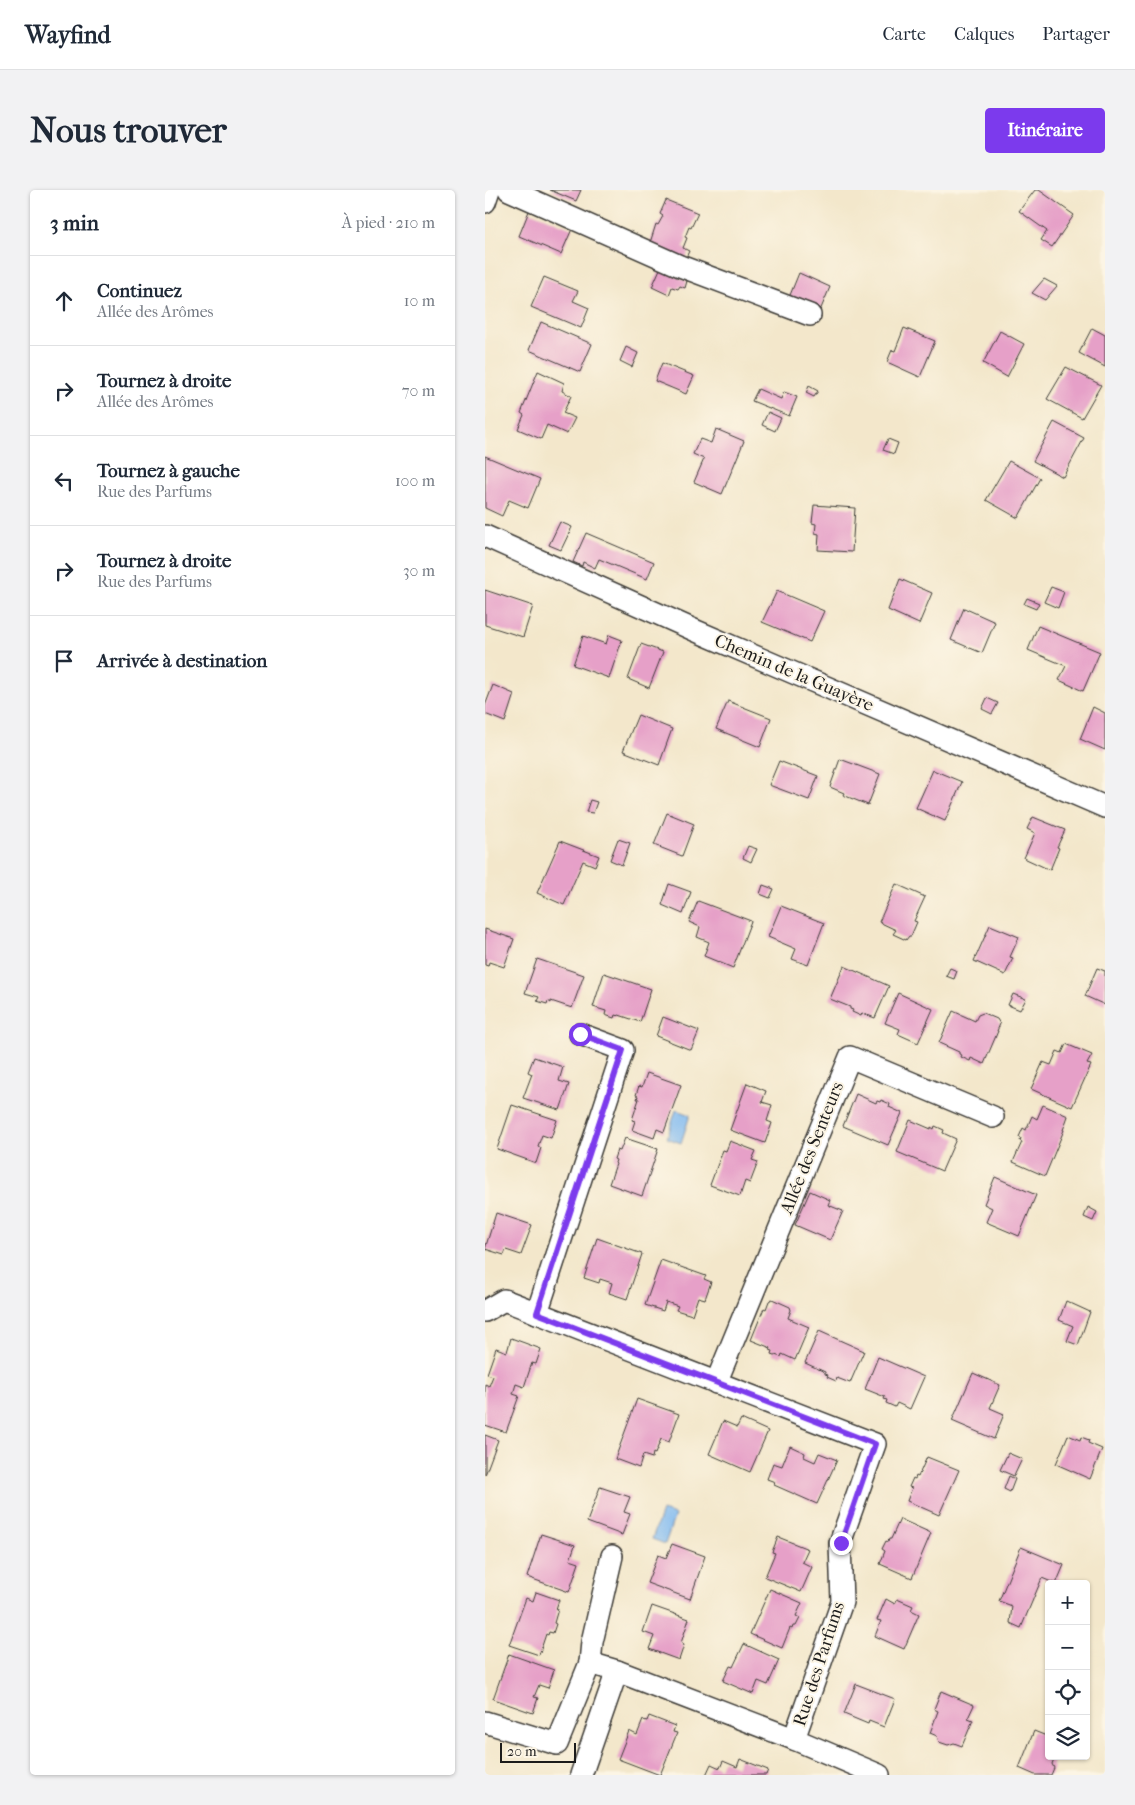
<!DOCTYPE html>
<html lang="fr">
<head>
<meta charset="utf-8">
<style>
  :root { --surface:#fff; --page:#f2f2f3; --text:#1f2937; --muted:#747a83; --line:#e0e1e3; --accent:#7c3aed }
  body { margin:0; font-family:"IM FELL French Canon",serif; background:var(--page); color:var(--text) }
  .controls { position:absolute; right:15px; bottom:15px; display:grid; overflow:hidden; border-radius:5px; box-shadow:0 1px 4px #0004 }
  .controls button { width:45px; height:45px; display:grid; place-items:center; padding:0; border:0; border-bottom:1px solid var(--line); background:var(--surface); color:var(--text); font:25px sans-serif }
  .scale { position:absolute; left:15px; bottom:12px; width:76px; box-sizing:border-box; padding-left:5px; border:2px solid #1c1c1c; border-top:0; font-size:14px; line-height:18px; white-space:nowrap; color:#1c1c1c; -webkit-text-stroke:4px #fcf5e5; paint-order:stroke }
  .stop { position:absolute; width:15px; height:15px; margin:-11px; border:4px solid #7c3aed; border-radius:50%; background:#fff }
  .stop.end { background:#7c3aed; border-color:#fff; box-shadow:0 1px 5px #0008 }
  .list { margin:0; padding:0; list-style:none }
  h2 { display:flex; justify-content:space-between; align-items:center; height:65px; margin:0; padding:0 20px; font-size:21px }
  h2 small { font-size:16px; font-weight:400; color:var(--muted) }
  .list li { display:grid; grid-template-columns:32px 1fr auto; gap:15px; align-items:center; box-sizing:border-box; height:90px; padding:0 20px; border-top:1px solid var(--line) }
  .list b { display:block; font-size:19px; white-space:nowrap }
  .list p { margin:0; font-size:16px; white-space:nowrap; color:var(--muted) }
  .list em { font-size:16px; font-style:normal; color:var(--muted) }
  .icon { flex:none; width:28px; height:28px; fill:none; stroke:currentColor; stroke-width:2; stroke-linecap:round; stroke-linejoin:round }
  .map { position:relative; flex:none; width:620px; height:1585px; overflow:hidden; border-radius:5px }
  header { display:flex; align-items:center; gap:30px; box-sizing:border-box; height:70px; padding:0 25px; background:var(--surface); border-bottom:1px solid var(--line) }
  header strong { font-size:24px }
  nav { display:flex; gap:28px; margin-inline-start:auto; font-size:18px }
  .intro { display:flex; align-items:center; justify-content:space-between; box-sizing:border-box; height:120px; padding:0 30px }
  h1 { margin:0; font-size:35px }
  .button { padding:12px 22px; border-radius:5px; background:var(--accent); color:#fff; font-size:18px; font-weight:700 }
  main { display:flex; gap:30px; padding:0 30px }
  aside { flex:1; background:var(--surface); border-radius:5px; box-shadow:0 1px 4px #0004 }
  .map>svg:first-child { display:block }
  .water { fill:#7fb9f0; stroke:#4e6a86 }
  .building { fill:#e6a0c8 }
  .lines { fill:none; stroke-linecap:round; stroke-linejoin:round }
  .street-casing { stroke:#3c3a36; stroke-width:24 }
  .street { stroke:#fff; stroke-width:21 }
  .route { stroke:#7c3aed; stroke-width:6 }
  .labels { text-anchor:middle; dominant-baseline:central; stroke-width:4; stroke-linejoin:round; paint-order:stroke }
  .street-label { font-size:18px; fill:#1c1c1c; stroke:#fcf5e5 }
</style>
</head>
<body>
<header>
<strong>Wayfind</strong>
<nav><a>Carte</a><a>Calques</a><a>Partager</a></nav>
</header>
<div class="intro"><h1>Nous trouver</h1><a class="button">Itinéraire</a></div>
<main>
<aside>
<h2>3 min<small>À pied · 210 m</small></h2>
<ul class="list">
<li><svg class="icon" aria-label="ahead" viewBox="0 0 24 24"><path d="M12 20V5M6 11l6-6 6 6"/></svg><div><b>Continuez</b><p>Allée des Arômes</p></div><em>10 m</em></li>
<li><svg class="icon" aria-label="right" viewBox="0 0 24 24"><path d="M7 20v-9h11M14 6l5 5-5 5"/></svg><div><b>Tournez à droite</b><p>Allée des Arômes</p></div><em>70 m</em></li>
<li><svg class="icon" aria-label="left" viewBox="0 0 24 24"><path d="M17 20v-9H6M10 6l-5 5 5 5"/></svg><div><b>Tournez à gauche</b><p>Rue des Parfums</p></div><em>100 m</em></li>
<li><svg class="icon" aria-label="right" viewBox="0 0 24 24"><path d="M7 20v-9h11M14 6l5 5-5 5"/></svg><div><b>Tournez à droite</b><p>Rue des Parfums</p></div><em>30 m</em></li>
<li><svg class="icon" aria-label="arrive" viewBox="0 0 24 24"><path d="M6 21V4h12l-3 4 3 4H6"/></svg><div><b>Arrivée à destination</b></div></li>
</ul>
</aside>
<div class="map">
<svg width="620" height="1585" viewBox="0 0 620 1585">
  <rect width="100%" height="100%" fill="#fcf5e5"/>
  <filter id="ink" filterUnits="userSpaceOnUse"><feTurbulence type="fractalNoise" baseFrequency=".02" numOctaves="2"/><feDisplacementMap in="SourceGraphic" scale="10" xChannelSelector="R" yChannelSelector="G"/><feConvolveMatrix kernelMatrix="1 2 1 2 8 2 1 2 1" color-interpolation-filters="sRGB"/></filter>
  <filter id="wash" filterUnits="userSpaceOnUse"><feTurbulence type="fractalNoise" baseFrequency=".0096" numOctaves="4" result="noise"/><feDisplacementMap in="SourceGraphic" scale="20" xChannelSelector="R" yChannelSelector="G"/><feGaussianBlur stdDeviation="1.12" result="paint"/><feColorMatrix in="noise" values="0 0 0 0 0 0 0 0 0 0 0 0 0 0 0 0 0 1.4 0 .05"/><feComposite in="paint" operator="in"/></filter>
  <g filter="url(#wash)">
    <rect width="100%" height="100%" fill="#f3e7cb"/>
    <g class="water">
      <polygon points="191,920 205,925 196,953 182,948"/>
      <polygon points="177,1321 190,1325 180,1354 167,1349"/>
    </g>
    <g id="blocks">
      <g class="building">
        <polygon points="65,0 96,0 91,11"/>
        <polygon points="550,0 554,0 589,25 567,57 556,50 562,41 534,21"/>
        <polygon points="181,10 213,23 206,38 204,37 200,47 202,48 198,58 204,61 199,72 164,56 171,34 173,35 178,26 175,24"/>
        <polygon points="44,21 87,39 76,64 34,46"/>
        <polygon points="175,79 202,91 200,98 195,96 193,99 187,97 184,105 167,97"/>
        <polygon points="314,83 345,97 332,128 301,115"/>
        <polygon points="59,87 93,101 88,111 104,118 96,138 46,117"/>
        <polygon points="559,89 572,96 560,110 547,103"/>
        <polygon points="56,132 107,154 95,182 44,160"/>
        <polygon points="419,138 450,151 435,187 402,172 407,160 410,161"/>
        <polygon points="607,138 620,145 620,177 594,163"/>
        <polygon points="515,141 539,154 522,187 498,173"/>
        <polygon points="141,157 153,163 147,177 135,171"/>
        <polygon points="177,173 209,186 201,204 170,191"/>
        <polygon points="581,177 616,195 597,228 562,209"/>
        <polygon points="53,181 79,193 77,201 86,206 78,223 90,228 82,244 62,235 56,249 33,239 39,225 36,223"/>
        <polygon points="324,196 333,201 329,207 321,203"/>
        <polygon points="273,199 296,209 299,202 312,207 304,226 267,211"/>
        <polygon points="283,222 296,228 290,241 277,235"/>
        <polygon points="569,232 599,248 578,287 548,271"/>
        <polygon points="231,239 259,251 237,304 209,292 219,269 208,264 215,249 226,253"/>
        <polygon points="403,249 413,253 409,264 398,260"/>
        <polygon points="0,266 55,289 43,318 24,310 17,326 0,318"/>
        <polygon points="524,271 555,288 533,328 501,310"/>
        <polygon points="329,315 370,318 367,362 333,360 334,344 330,343 331,334 327,333"/>
        <polygon points="75,332 87,337 76,360 64,355"/>
        <polygon points="101,343 169,372 162,389 114,369 110,378 98,372 97,376 88,372"/>
        <polygon points="415,389 447,403 434,434 403,420"/>
        <polygon points="566,397 579,402 573,418 559,412"/>
        <polygon points="0,400 48,416 38,447 0,435"/>
        <polygon points="292,401 339,421 325,452 277,432"/>
        <polygon points="542,408 554,413 551,419 539,414"/>
        <polygon points="479,418 510,432 497,463 466,450"/>
        <polygon points="553,436 615,462 598,501 574,490 581,476 543,460"/>
        <polygon points="124,445 137,450 124,488 88,475 98,446 121,454"/>
        <polygon points="156,454 178,462 164,498 143,489"/>
        <polygon points="8,495 29,504 20,532 0,524 0,516"/>
        <polygon points="502,508 513,513 507,524 497,519"/>
        <polygon points="243,511 286,528 275,557 231,539"/>
        <polygon points="608,517 620,523 620,560 595,549"/>
        <polygon points="153,525 187,539 174,575 138,561"/>
        <polygon points="355,569 395,584 383,615 358,605 359,603 345,597"/>
        <polygon points="294,571 333,586 324,610 284,595"/>
        <polygon points="448,580 477,592 460,631 431,618"/>
        <polygon points="105,610 112,612 108,623 101,622"/>
        <polygon points="182,623 209,634 197,666 169,655"/>
        <polygon points="548,627 580,640 572,657 574,658 565,680 539,668 550,643 542,639"/>
        <polygon points="133,649 145,653 137,675 125,670"/>
        <polygon points="75,651 114,666 110,676 98,671 79,715 52,703"/>
        <polygon points="263,656 272,659 266,672 258,668"/>
        <polygon points="184,694 206,702 198,724 177,715"/>
        <polygon points="411,694 440,707 429,731 432,732 426,746 424,746 421,750 408,744 411,740 394,732"/>
        <polygon points="278,695 289,699 285,708 275,704"/>
        <polygon points="213,711 266,731 248,778 219,766 224,752 212,747 215,737 204,732"/>
        <polygon points="296,716 339,733 323,775 307,769 311,759 283,747"/>
        <polygon points="505,735 534,747 525,767 528,768 520,785 489,771"/>
        <polygon points="0,739 29,749 19,777 4,772 3,776 0,775"/>
        <polygon points="52,769 99,785 87,818 66,811 66,813 63,811 62,814 52,811 54,807 40,803"/>
        <polygon points="359,776 404,796 390,828 377,823 376,826 367,822 368,820 365,819 365,817 345,809"/>
        <polygon points="465,778 472,781 469,789 461,786"/>
        <polygon points="612,778 620,781 620,815 600,806"/>
        <polygon points="119,783 166,799 155,832 134,825 133,826 130,825 129,828 120,825 121,821 108,817"/>
        <polygon points="413,803 448,819 433,853 413,844 415,839 400,833"/>
        <polygon points="528,804 541,809 535,820 523,815"/>
        <polygon points="468,821 490,831 493,825 498,823 512,829 515,834 512,841 513,841 499,874 486,868 485,871 476,867 477,865 474,864 474,862 454,853"/>
        <polygon points="178,827 214,841 206,860 171,846"/>
        <polygon points="581,854 607,865 602,874 606,875 587,917 546,899 558,872 566,875 572,861 577,863"/>
        <polygon points="49,867 78,877 74,891 84,894 75,920 38,908 47,884 43,882"/>
        <polygon points="162,883 196,895 179,942 172,939 169,948 147,940 150,931 147,930 154,909 152,909 153,906 151,905 154,896 157,897"/>
        <polygon points="262,893 281,901 277,912 287,915 282,931 287,933 280,953 245,940"/>
        <polygon points="371,904 391,913 392,911 395,912 396,910 405,914 404,917 417,923 403,955 358,936"/>
        <polygon points="27,915 72,930 66,948 57,945 53,956 56,958 51,973 12,959"/>
        <polygon points="558,915 583,926 578,940 579,940 560,986 528,972 537,952 535,951 536,948 534,947 538,938 541,940 547,926 552,929"/>
        <polygon points="425,930 446,939 446,937 449,939 450,936 459,940 458,943 471,949 457,981 412,962"/>
        <polygon points="140,948 173,959 157,1006 124,994 131,974 130,973 131,970 129,969 132,960 135,961"/>
        <polygon points="245,951 271,961 267,970 273,972 265,993 260,991 255,1006 225,995 238,960 241,961"/>
        <polygon points="510,987 551,1005 534,1046 501,1032 507,1018 499,1014"/>
        <polygon points="325,1001 345,1010 343,1015 358,1021 345,1050 310,1035"/>
        <polygon points="603,1017 612,1022 608,1031 599,1027"/>
        <polygon points="11,1023 47,1035 36,1065 21,1060 19,1065 0,1059"/>
        <polygon points="112,1048 157,1064 142,1109 124,1103 127,1093 115,1089 114,1093 99,1088"/>
        <polygon points="176,1070 221,1086 219,1089 226,1092 220,1109 213,1107 207,1125 191,1120 193,1116 181,1112 178,1121 160,1115"/>
        <polygon points="287,1109 305,1117 306,1120 303,1128 324,1137 310,1170 297,1164 296,1167 287,1164 288,1161 285,1160 286,1158 266,1150 279,1118 281,1119 284,1111"/>
        <polygon points="581,1111 605,1122 593,1155 582,1151 588,1136 574,1130"/>
        <polygon points="334,1141 379,1161 365,1193 352,1188 351,1191 342,1187 343,1185 340,1184 340,1182 320,1173"/>
        <polygon points="26,1148 56,1159 51,1174 47,1173 39,1197 31,1194 28,1204 34,1206 21,1242 0,1235 0,1194 4,1196 8,1186 2,1184 11,1158 22,1162"/>
        <polygon points="393,1167 439,1187 425,1219 412,1213 410,1217 401,1213 402,1210 399,1209 400,1207 380,1199"/>
        <polygon points="488,1183 515,1195 505,1218 519,1224 509,1249 467,1231"/>
        <polygon points="152,1209 194,1224 184,1252 176,1249 170,1264 168,1263 167,1268 158,1265 154,1278 130,1269"/>
        <polygon points="256,1229 283,1241 265,1282 224,1264 238,1231 252,1237"/>
        <polygon points="0,1245 13,1250 0,1285"/>
        <polygon points="583,1245 595,1250 596,1247 604,1250 603,1253 617,1259 605,1289 571,1274"/>
        <polygon points="305,1256 320,1263 319,1267 330,1272 334,1263 352,1270 332,1314 289,1295 290,1292 282,1289 288,1273 297,1276"/>
        <polygon points="523,1263 537,1269 529,1286 515,1280"/>
        <polygon points="442,1267 474,1280 454,1325 422,1311 427,1298 424,1297 428,1288 430,1289 431,1286 433,1287"/>
        <polygon points="524,1286 530,1289 525,1302 519,1299"/>
        <polygon points="115,1297 145,1307 139,1322 145,1324 137,1345 102,1332"/>
        <polygon points="415,1329 446,1343 427,1388 395,1374 400,1361 397,1359 401,1351 403,1352 404,1349 406,1349"/>
        <polygon points="56,1344 90,1355 85,1370 94,1373 84,1402 42,1387"/>
        <polygon points="293,1347 323,1359 317,1372 327,1377 316,1402 280,1387 290,1363 287,1362"/>
        <polygon points="187,1354 220,1366 205,1409 162,1393 173,1365 181,1368"/>
        <polygon points="536,1357 579,1375 571,1394 557,1388 536,1438 525,1433 527,1416 514,1411"/>
        <polygon points="285,1399 317,1413 311,1426 315,1428 311,1436 308,1436 307,1439 305,1438 297,1458 265,1444"/>
        <polygon points="51,1402 74,1410 71,1419 73,1419 69,1433 71,1434 68,1443 64,1442 63,1445 61,1444 54,1465 24,1455 41,1408 48,1411"/>
        <polygon points="401,1409 410,1414 412,1409 428,1416 426,1420 434,1424 419,1459 390,1446 396,1431 392,1430"/>
        <polygon points="167,1416 204,1429 196,1453 199,1455 194,1470 164,1459 169,1446 158,1442"/>
        <polygon points="259,1454 294,1470 283,1495 273,1491 268,1504 238,1491 245,1476 248,1477"/>
        <polygon points="24,1464 69,1480 63,1498 54,1495 49,1507 53,1508 48,1523 8,1509"/>
        <polygon points="371,1494 410,1509 399,1537 384,1531 383,1534 359,1524"/>
        <polygon points="456,1501 489,1515 483,1528 488,1530 477,1556 469,1553 463,1555 454,1552 452,1546 445,1543 453,1521 449,1519"/>
        <polygon points="164,1526 190,1536 188,1542 192,1543 175,1585 133,1569 144,1541 152,1545 158,1530 162,1531"/>
        <polygon points="549,1541 564,1547 564,1566 570,1566 567,1574 569,1578 566,1585 550,1585 534,1578"/>
        <polygon points="255,1569 283,1580 281,1585 221,1585 226,1574 235,1578 238,1571 252,1577"/>
      </g>
    </g>
  </g>
  <g filter="url(#ink)">
    <use href="#blocks" fill-opacity="0" stroke="#3c3a36" stroke-width="1"/>
    <g class="lines">
      <defs>
        <g id="street">
          <polyline points="24,0 195,76 325,125"/>
          <polyline points="0,12 4,0"/>
          <polyline points="0,346 209,440 620,617"/>
          <polyline points="0,1121 19,1110 390,1254 355,1353 357,1412 309,1549"/>
          <polyline points="52,1123 138,860 95,844"/>
          <polyline points="231,1193 365,867 508,927"/>
          <polyline points="105,1473 107,1452 127,1366"/>
          <polyline points="0,1532 72,1554 105,1473 132,1481 309,1549 394,1585"/>
          <polyline points="96,1585 132,1481"/>
        </g>
      </defs>
      <use href="#street" class="street-casing"/>
      <use href="#street" class="street"/>
    </g>
  </g>
  <g class="lines" filter="url(#ink)">
    <polyline class="route" points="95,844 138,860 52,1123 390,1254 356,1353"/>
  </g>
  <g class="labels">
    <g class="street-label">
      <text transform="translate(309 483) rotate(23)">Chemin de la Guayère</text>
      <text transform="translate(327 958) rotate(-68)">Allée des Senteurs</text>
      <text transform="translate(334 1474) rotate(-72)">Rue des Parfums</text>
    </g>
  </g>
</svg>
<div class="controls">
<button>+</button>
<button>−</button>
<button><svg class="icon" aria-label="locate" viewBox="0 0 24 24"><circle cx="12" cy="12" r="6"/><path d="M12 2v4M12 18v4M2 12h4M18 12h4"/></svg></button>
<button><svg class="icon" aria-label="layers" viewBox="0 0 24 24"><path d="M12 4l9 5-9 5-9-5zM3 14l9 5 9-5"/></svg></button>
</div>
<div class="scale">20 m</div>
<div class="stop" style="left:95px;top:844px"></div>
<div class="stop end" style="left:356px;top:1353px"></div>
</div>
</main>
</body>
</html>
